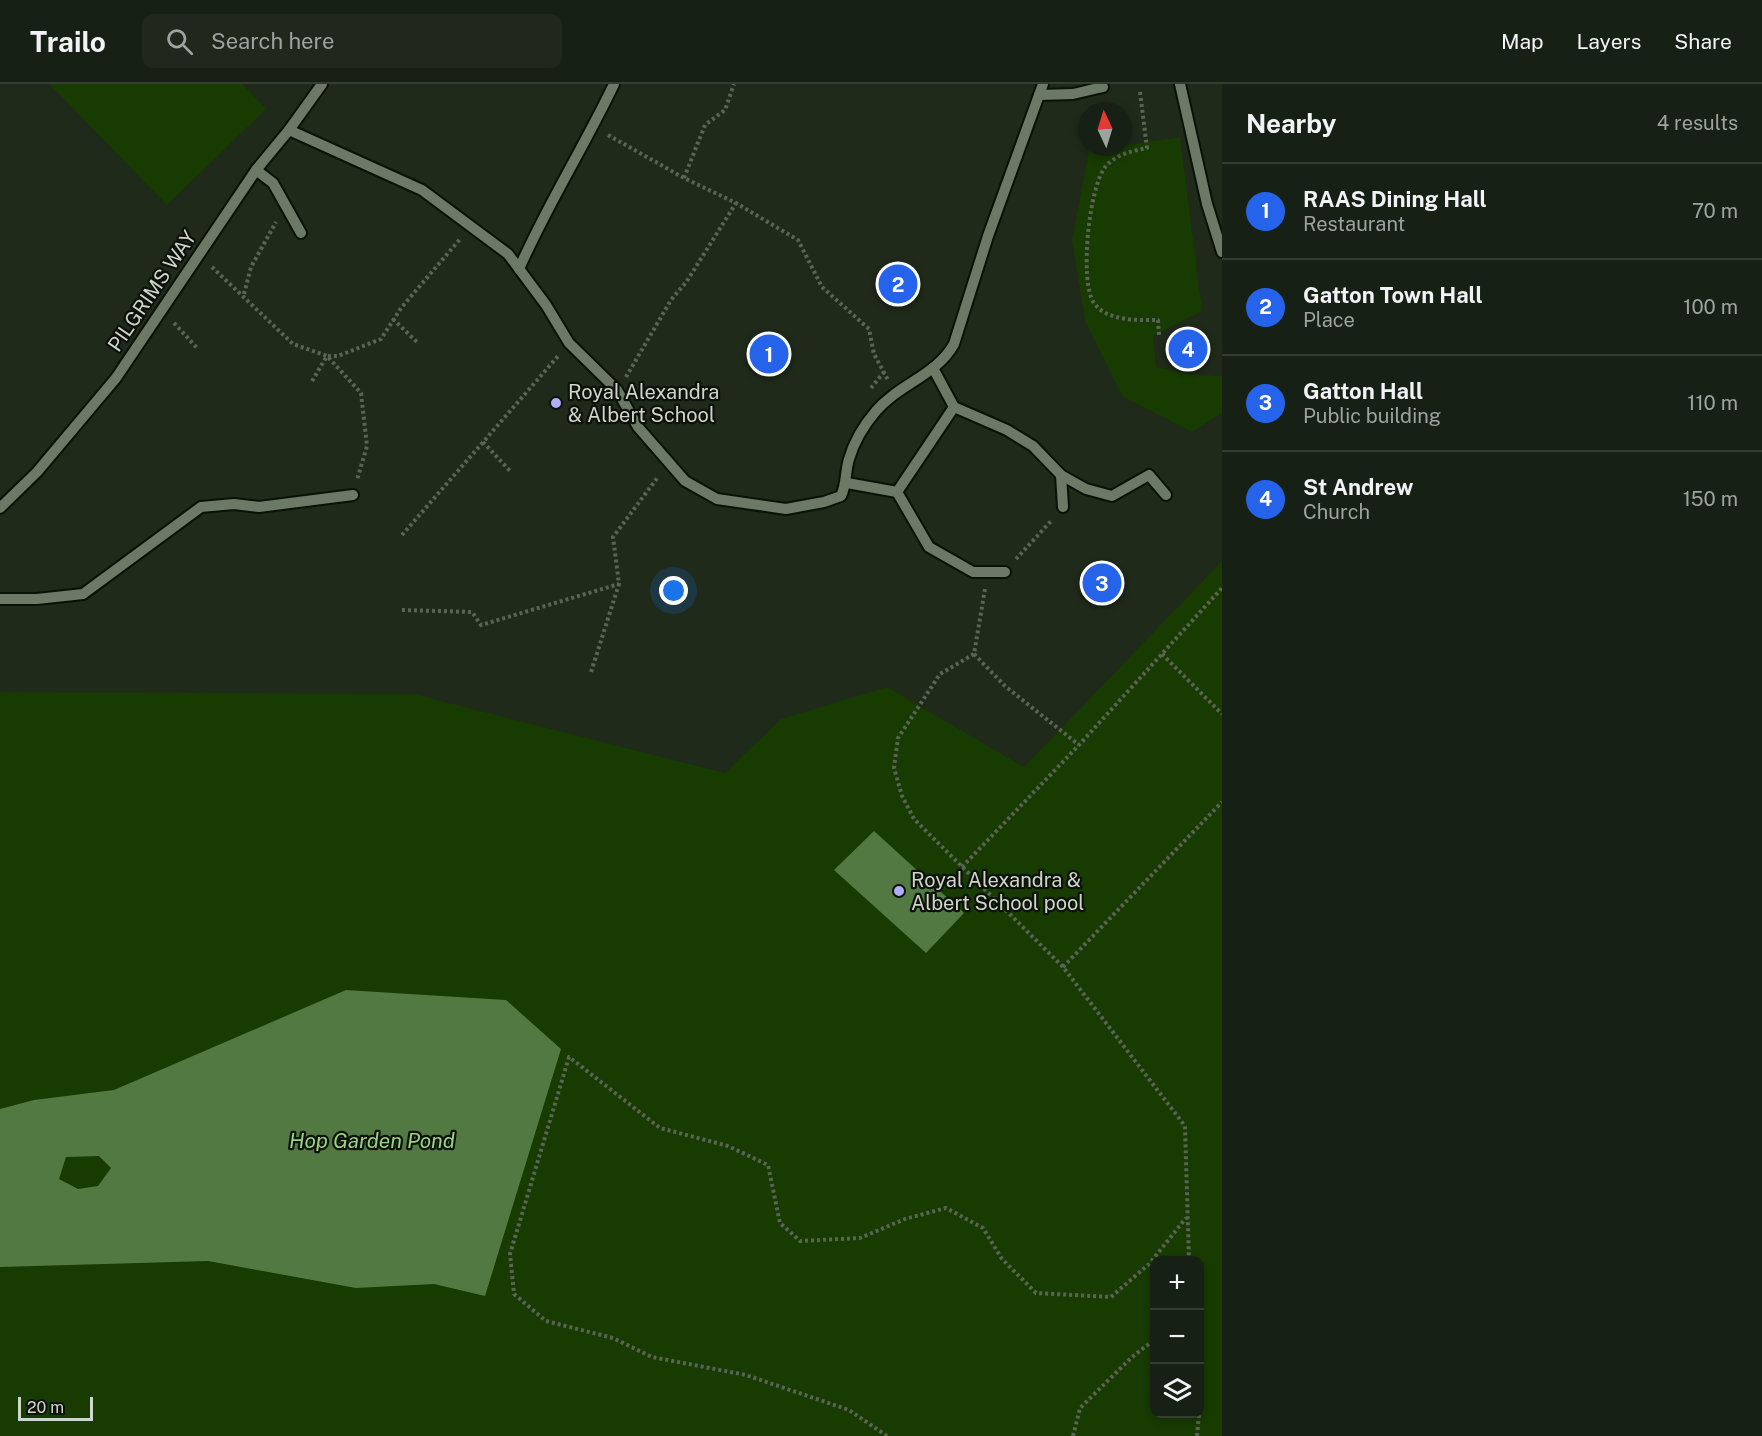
<!DOCTYPE html>
<html lang="en">
<head>
<meta charset="utf-8">
<style>
  :root { --surface:#172014; --page:#20281d; --text:#f1f3f6; --muted:#9ea3a0; --line:#363e34; --accent:#2563eb }
  body { margin:0; font-family:"Public Sans",sans-serif; background:var(--page); color:var(--text) }
  .controls { position:absolute; right:18px; bottom:18px; display:grid; overflow:hidden; border-radius:12px; box-shadow:0 3px 9px #0003 }
  .controls button { width:54px; height:54px; display:grid; place-items:center; padding:0; border:0; border-bottom:2px solid var(--line); background:var(--surface); color:var(--text); font:30px sans-serif }
  .compass { position:absolute; left:1078px; top:18px; width:54px; height:54px; border-radius:50%; background:var(--surface); box-shadow:0 3px 9px #0003; rotate:356deg }
  .scale { position:absolute; left:18px; bottom:15px; width:75px; box-sizing:border-box; padding-left:6px; border:3px solid #ced5cb; border-top:0; font-size:16px; line-height:21px; white-space:nowrap; color:#ced5cb; -webkit-text-stroke:4px #0c110a; paint-order:stroke }
  .you { position:absolute; left:674px; top:507px; width:21px; height:21px; margin:-15px; border:4px solid #fff; border-radius:50%; background:#1a73e8; box-shadow:0 0 0 9px #1a73e833 }
  .badge { display:grid; place-items:center; width:39px; height:39px; border-radius:50%; background:var(--accent); color:#fff; font-size:20px; font-weight:700 }
  .pin { position:absolute; translate:-50% -50%; border:3px solid #fff; box-shadow:0 2px 6px #0006 }
  .list { margin:0; padding:0; list-style:none }
  h2 { display:flex; justify-content:space-between; align-items:center; height:78px; margin:0; padding:0 24px; font-size:26px }
  h2 small { font-size:20px; font-weight:400; color:var(--muted) }
  .list li { display:grid; grid-template-columns:39px 1fr auto; gap:18px; align-items:center; box-sizing:border-box; height:96px; padding:0 24px; border-top:2px solid var(--line) }
  .list b { display:block; font-size:22px; white-space:nowrap }
  .list p { margin:0; font-size:20px; white-space:nowrap; color:var(--muted) }
  .list em { font-size:20px; font-style:normal; color:var(--muted) }
  .icon { flex:none; width:33px; height:33px; fill:none; stroke:currentColor; stroke-width:2; stroke-linecap:round; stroke-linejoin:round }
  .map { position:relative; flex:none; width:1222px; height:1352px; overflow:hidden }
  header { display:flex; align-items:center; gap:36px; box-sizing:border-box; height:84px; padding:0 30px; background:var(--surface); border-bottom:2px solid var(--line) }
  header strong { font-size:28px }
  nav { display:flex; gap:33px; margin-inline-start:auto; font-size:21px }
  .search { width:420px; height:54px; background:var(--page); display:flex; align-items:center; gap:15px; box-sizing:border-box; padding:0 21px; border-radius:12px; color:var(--muted); font-size:22px }
  main { display:flex }
  aside { flex:1; background:var(--surface) }
  .map>svg:first-child { display:block }
  .green { fill:#173b01; fill-rule:evenodd }
  .water { fill:#527941; fill-rule:evenodd }
  .lines { fill:none; stroke-linecap:round; stroke-linejoin:round }
  .lane-casing { stroke:#081205; stroke-width:14 }
  .path { stroke:#5a6456; stroke-width:4; stroke-dasharray:3 3; stroke-linecap:butt }
  .lane { stroke:#6c7967; stroke-width:10 }
  .poi-dot { fill:#b2adf9; stroke:#0c110a; stroke-width:2 }
  .labels { text-anchor:middle; dominant-baseline:central; stroke-width:4.5; stroke-linejoin:round; paint-order:stroke }
  .street-label { font-size:20px; fill:#ced5cb; stroke:#0c110a }
  .poi-label { font-size:20px; fill:#ced5cb; stroke:#0c110a; text-anchor:start }
  .water-label { font-size:21px; font-style:italic; fill:#9ad382; stroke:#0c110a }
</style>
</head>
<body>
<header>
<strong>Trailo</strong>
<div class="search"><svg class="icon" aria-label="search" viewBox="0 0 24 24"><circle cx="10" cy="10" r="6"/><path d="M15 15l6 6"/></svg>Search here</div>
<nav><a>Map</a><a>Layers</a><a>Share</a></nav>
</header>
<main>
<div class="map">
<svg width="1222" height="1352" viewBox="0 0 1222 1352">
  <rect width="100%" height="100%" fill="#1f2a1a"/>
  <g class="green">
    <polygon points="49,0 242,0 266,25 167,121"/>
    <polygon points="1180,53 1202,227 1153,252 1156,283 1194,291 1222,292 1222,329 1192,348 1122,312 1085,237 1072,156 1089,67"/>
    <path d="M1222,477V1352H0V608L414,610L725,689L781,635L887,603L1024,683ZM1154,1176H1200V1330H1154Z"/>
  </g>
  <g class="water">
    <polygon points="874,747 964,829 926,869 834,786"/>
    <path d="M346,906L506,916L561,965L485,1212L434,1200L356,1204L208,1177L0,1183V1025L34,1016L114,1006ZM99,1072L111,1084L98,1102L78,1105L59,1095L66,1073Z"/>
  </g>
  <g class="lines">
    <defs>
      <g id="lane">
        <polyline points="1180,0 1207,120 1222,168"/>
        <polyline points="1039,11 1073,10 1103,3"/>
        <path d="M289,46L422,106L508,170L546,221L569,259L617,306L638,343L685,397L717,415L786,425L824,418L841,412C847,399 845,388 849,375C854,358 864,341 876,327C899,300 937,291 954,260L988,152L1043,0"/>
        <polyline points="256,86 273,99 301,149"/>
        <path d="M519,185C547,121 584,63 614,0"/>
        <polyline points="954,323 1007,346 1033,362 1061,391 1086,405 1112,412 1149,391 1166,411"/>
        <polyline points="1061,391 1063,423"/>
        <polyline points="847,399 897,408 954,323 933,284"/>
        <polyline points="897,408 929,463 973,488 1005,488"/>
        <polyline points="0,424 37,388 116,294 256,86 289,46 322,0"/>
        <polyline points="0,515 37,515 83,510 201,423 234,420 259,423 353,411"/>
      </g>
    </defs>
    <use href="#lane" class="lane-casing"/>
    <g class="path">
      <path d="M1140,8L1147,64C1132,67 1117,70 1106,82C1089,101 1079,198 1094,219C1107,238 1139,236 1158,236L1159,251"/>
      <polyline points="608,51 684,94 736,119 798,156 822,203 869,245 874,270 888,296"/>
      <polyline points="684,94 705,41 725,26 734,0"/>
      <polyline points="212,183 293,260 327,272 361,309 367,362 357,396"/>
      <polyline points="244,210 251,183 276,138"/>
      <polyline points="393,235 419,260"/>
      <polyline points="174,239 198,265"/>
      <polyline points="626,293 671,216 687,197 736,119"/>
      <polyline points="312,297 327,272 338,272 381,255 401,224 461,154"/>
      <polyline points="871,304 884,288"/>
      <polyline points="483,358 511,388"/>
      <polyline points="402,451 559,271"/>
      <polyline points="1016,475 1052,436"/>
      <polyline points="985,505 974,570 940,590 898,654 894,684 902,712 914,735 1063,883 1185,1042 1189,1176"/>
      <polyline points="402,526 472,528 481,541 619,500"/>
      <polyline points="974,570 1005,602 1079,661"/>
      <polyline points="1162,570 1222,630"/>
      <polyline points="591,588 619,500 613,453 658,393"/>
      <polyline points="962,783 1079,661 1222,504"/>
      <polyline points="1063,883 1222,718"/>
      <polyline points="1200,1298 1200,1313"/>
      <polyline points="887,1352 849,1326 746,1291 652,1273 613,1254 546,1237 514,1210 510,1170 569,973 660,1044 728,1062 768,1081 780,1139 800,1157 860,1154 905,1135 946,1124 983,1144 1002,1175 1036,1209 1111,1213 1149,1180 1186,1134"/>
      <polyline points="1073,1352 1080,1324 1132,1273 1154,1256"/>
      <polyline points="1197,1352 1199,1330"/>
    </g>
    <use href="#lane" class="lane"/>
  </g>
  <g class="poi-dot">
    <circle cx="556" cy="319" r="6"/>
    <circle cx="899" cy="807" r="6"/>
  </g>
  <g class="labels">
    <g class="street-label">
      <text transform="translate(152 207) rotate(-56)">PILGRIMS WAY</text>
    </g>
    <g class="poi-label">
      <text x="568" y="308">Royal Alexandra<tspan x="568" dy="23">&amp; Albert School</tspan></text>
      <text x="911" y="796">Royal Alexandra &amp;<tspan x="911" dy="23">Albert School pool</tspan></text>
    </g>
    <g class="water-label">
      <text x="372" y="1056">Hop Garden Pond</text>
    </g>
  </g>
</svg>
<div class="controls">
<button>+</button>
<button>−</button>
<button><svg class="icon" aria-label="layers" viewBox="0 0 24 24"><path d="M12 4l9 5-9 5-9-5zM3 14l9 5 9-5"/></svg></button>
</div>
<svg class="compass" viewBox="-18 -18 36 36"><path d="M0-13l5 13h-10z" fill="#e53935"/><path d="M0 13l5-13h-10z" fill="#9ea3a0"/></svg>
<div class="scale">20 m</div>
<div class="you"></div>
<div class="pin badge" style="left:769px;top:270px">1</div>
<div class="pin badge" style="left:898px;top:200px">2</div>
<div class="pin badge" style="left:1102px;top:499px">3</div>
<div class="pin badge" style="left:1188px;top:265px">4</div>
</div>
<aside>
<h2>Nearby<small>4 results</small></h2>
<ul class="list">
<li><span class="badge">1</span><div><b>RAAS Dining Hall</b><p>Restaurant</p></div><em>70 m</em></li>
<li><span class="badge">2</span><div><b>Gatton Town Hall</b><p>Place</p></div><em>100 m</em></li>
<li><span class="badge">3</span><div><b>Gatton Hall</b><p>Public building</p></div><em>110 m</em></li>
<li><span class="badge">4</span><div><b>St Andrew</b><p>Church</p></div><em>150 m</em></li>
</ul>
</aside>
</main>
</body>
</html>
